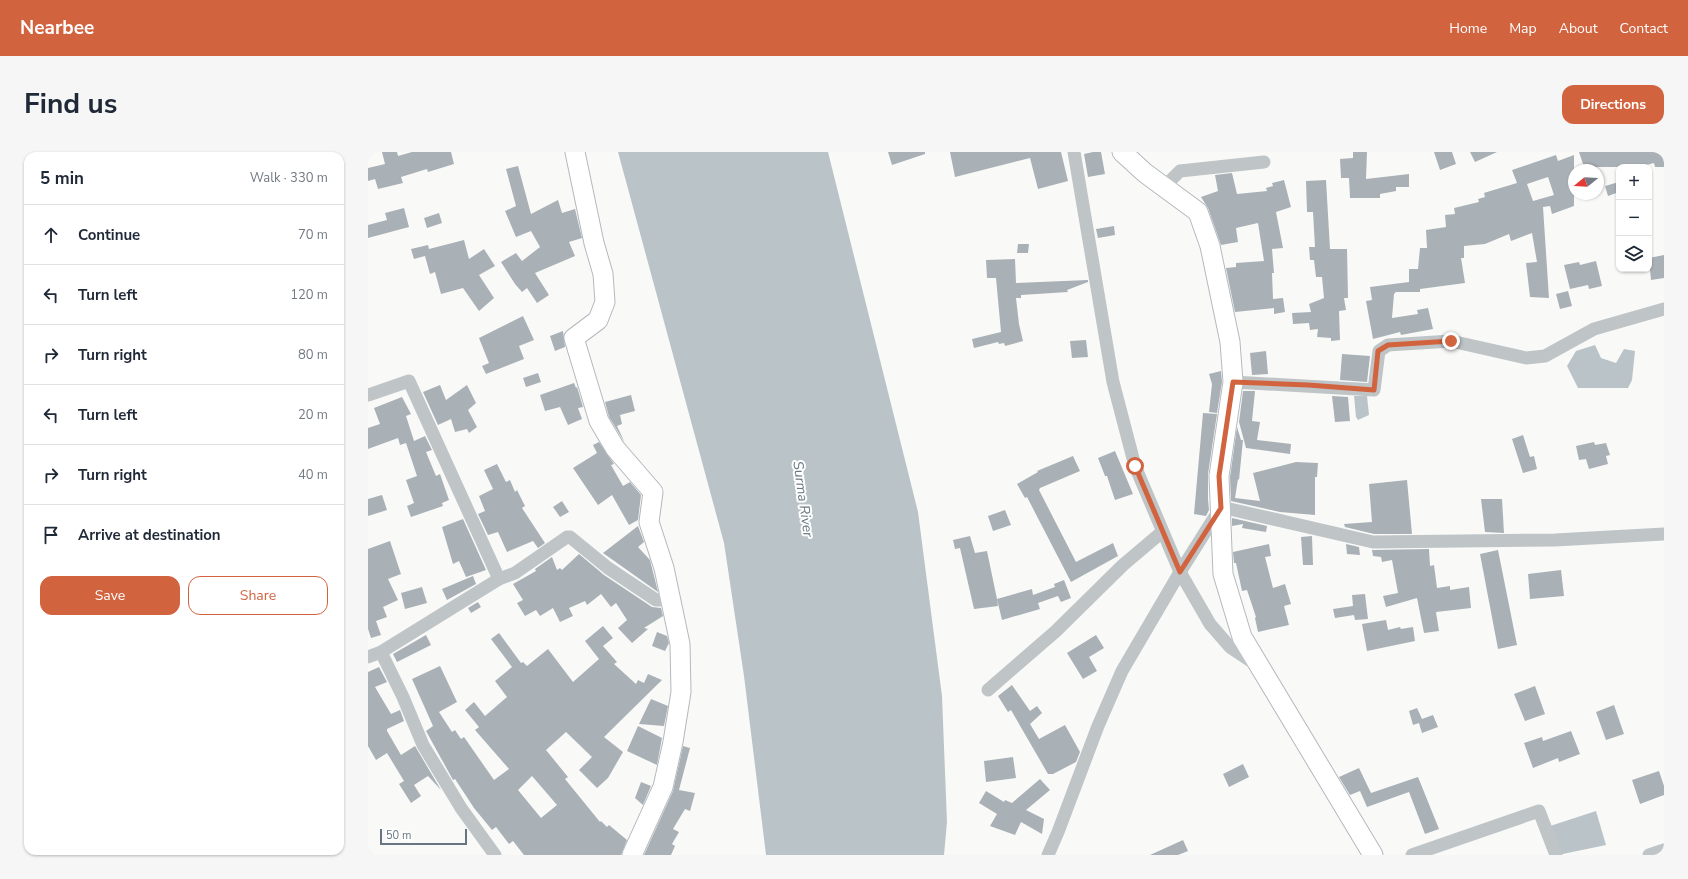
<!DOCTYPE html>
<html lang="en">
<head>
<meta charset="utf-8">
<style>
  :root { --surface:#fff; --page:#f6f6f7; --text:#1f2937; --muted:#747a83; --line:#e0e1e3; --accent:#d2633f }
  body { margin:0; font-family:"Nunito Sans",sans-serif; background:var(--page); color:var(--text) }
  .controls { position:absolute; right:12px; top:12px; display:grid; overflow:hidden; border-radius:8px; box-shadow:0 1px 3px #0004 }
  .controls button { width:36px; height:36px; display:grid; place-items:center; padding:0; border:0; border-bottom:1px solid var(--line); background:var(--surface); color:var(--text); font:20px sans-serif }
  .compass { position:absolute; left:1200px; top:12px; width:36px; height:36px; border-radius:50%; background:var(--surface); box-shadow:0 1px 3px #0004; rotate:252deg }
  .scale { position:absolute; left:12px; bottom:10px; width:87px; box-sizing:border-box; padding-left:4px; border:2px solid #677580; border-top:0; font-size:11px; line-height:14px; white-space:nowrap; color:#677580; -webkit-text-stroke:3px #fff; paint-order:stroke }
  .stop { position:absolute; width:12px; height:12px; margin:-9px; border:3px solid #d2633f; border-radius:50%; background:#fff }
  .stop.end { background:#d2633f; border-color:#fff; box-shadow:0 1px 4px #0008 }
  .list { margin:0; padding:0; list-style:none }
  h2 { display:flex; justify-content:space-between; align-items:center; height:52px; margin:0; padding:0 16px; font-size:17px }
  h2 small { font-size:13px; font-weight:400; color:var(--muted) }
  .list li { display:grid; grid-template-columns:26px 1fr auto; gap:12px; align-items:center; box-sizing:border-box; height:60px; padding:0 16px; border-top:1px solid var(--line) }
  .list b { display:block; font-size:15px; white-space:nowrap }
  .list em { font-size:13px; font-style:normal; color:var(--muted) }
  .actions { display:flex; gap:8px; padding:12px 16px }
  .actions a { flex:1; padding:9px 0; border:1px solid var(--accent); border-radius:12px; text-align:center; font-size:14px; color:var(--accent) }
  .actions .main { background:var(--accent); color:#fff }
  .icon { flex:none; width:22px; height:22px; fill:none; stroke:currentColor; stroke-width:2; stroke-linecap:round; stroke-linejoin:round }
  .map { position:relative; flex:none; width:1296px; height:703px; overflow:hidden; border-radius:12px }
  header { display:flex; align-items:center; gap:24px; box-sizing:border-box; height:56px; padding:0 20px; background:var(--accent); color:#fff }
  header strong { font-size:19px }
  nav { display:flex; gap:22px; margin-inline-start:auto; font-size:14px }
  .intro { display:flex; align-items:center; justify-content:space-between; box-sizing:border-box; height:96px; padding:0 24px }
  h1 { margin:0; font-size:28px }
  .button { padding:10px 18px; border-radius:12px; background:var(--accent); color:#fff; font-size:14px; font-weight:700 }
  main { display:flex; gap:24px; padding:0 24px }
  aside { flex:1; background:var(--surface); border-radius:12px; box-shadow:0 1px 3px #0004 }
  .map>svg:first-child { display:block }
  .water { fill:#bac4c8 }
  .building { fill:#a9b0b6; fill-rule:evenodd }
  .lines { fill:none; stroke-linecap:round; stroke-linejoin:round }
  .secondary-casing { stroke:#b4b9be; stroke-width:21 }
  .street { stroke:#bfc4c7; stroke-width:13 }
  .secondary { stroke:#fff; stroke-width:19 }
  .route { stroke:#d2633f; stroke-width:5 }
  .labels { text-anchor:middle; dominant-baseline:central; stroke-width:4; stroke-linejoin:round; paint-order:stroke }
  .water-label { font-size:14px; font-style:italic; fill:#677980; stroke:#fff }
</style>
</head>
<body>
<header>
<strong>Nearbee</strong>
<nav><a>Home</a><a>Map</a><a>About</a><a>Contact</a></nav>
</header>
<div class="intro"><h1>Find us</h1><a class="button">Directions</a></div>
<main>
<aside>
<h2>5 min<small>Walk · 330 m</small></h2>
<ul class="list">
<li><svg class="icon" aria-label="ahead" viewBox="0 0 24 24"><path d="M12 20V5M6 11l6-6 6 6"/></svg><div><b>Continue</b></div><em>70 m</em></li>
<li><svg class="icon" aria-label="left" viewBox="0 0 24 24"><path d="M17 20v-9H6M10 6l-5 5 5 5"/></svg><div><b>Turn left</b></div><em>120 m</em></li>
<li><svg class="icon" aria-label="right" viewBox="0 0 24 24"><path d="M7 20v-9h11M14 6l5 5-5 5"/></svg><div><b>Turn right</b></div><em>80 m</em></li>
<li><svg class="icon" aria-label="left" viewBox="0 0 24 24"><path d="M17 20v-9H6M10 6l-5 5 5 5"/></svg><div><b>Turn left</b></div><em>20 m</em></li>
<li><svg class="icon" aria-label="right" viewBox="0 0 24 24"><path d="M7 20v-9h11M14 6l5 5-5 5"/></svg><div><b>Turn right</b></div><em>40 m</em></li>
<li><svg class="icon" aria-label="arrive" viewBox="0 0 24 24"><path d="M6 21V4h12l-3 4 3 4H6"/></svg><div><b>Arrive at destination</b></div></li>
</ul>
<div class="actions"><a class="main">Save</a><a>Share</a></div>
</aside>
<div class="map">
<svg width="1296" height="703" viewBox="0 0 1296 703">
  <rect width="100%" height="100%" fill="#f9faf8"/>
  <g class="water">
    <polygon points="250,0 460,0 550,360 574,544 579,670 576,703 398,703 376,524 356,391"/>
    <polygon points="1227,193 1233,206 1248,211 1256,197 1267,199 1264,228 1260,236 1210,236 1199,214 1208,199"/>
    <polygon points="986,244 999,244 1001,263 990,268 988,265"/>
    <polygon points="1228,659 1238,693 1190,703 1179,675"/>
  </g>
  <g class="building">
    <polygon points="14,0 29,0 30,4 44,0 83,0 86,12 60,20 59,17 33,25 35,31 10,37 7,27 0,29 0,16 17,12"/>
    <polygon points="520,0 557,0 557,2 524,13"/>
    <polygon points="582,0 693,0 700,29 670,37 662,6 587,25"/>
    <polygon points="725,0 733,0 737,22 720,25 716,2"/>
    <polygon points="985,0 999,0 998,27 1041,22 1041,35 1028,35 1028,39 1012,42 1012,46 982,46 981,26 973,26 972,7 985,6"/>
    <polygon points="1066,0 1084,0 1088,12 1072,18"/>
    <polygon points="1102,0 1129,0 1107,10"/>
    <polygon points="1211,0 1296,0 1296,15 1287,15 1286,11 1271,15 1227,15 1228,18 1217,18"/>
    <path d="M1188,3L1190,9L1206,3V54L1184,62L1182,54L1175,55L1181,146L1162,145L1158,111L1169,110L1164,81L1143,89L1141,82L1117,92L1096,94V106H1093L1097,131L1052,137V140H1028L1026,142L1024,166L1050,162L1049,158L1060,156L1065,177L1033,183L1032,180L1005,187L998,149L1004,148L1002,135L1041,130V117H1050L1052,96H1059L1058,78L1078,75L1077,63L1087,62L1086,56L1111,50L1110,47L1117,45L1116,41L1119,40L1149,31L1144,18ZM1180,25L1186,43L1165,49L1159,32Z"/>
    <polygon points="150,14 163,62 190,48 194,61 207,57 214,86 201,90 207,104 167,121 181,143 169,151 159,136 154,140 147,132 133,110 148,101 154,109 172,95 163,79 148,85 137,59 148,54 138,17"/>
    <polygon points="864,21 869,42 899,39 898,36 905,34 904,31 916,28 923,55 908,60 915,96 904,97 906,121 904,121 905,147 915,146 917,160 906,162 906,156 867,160 858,116 868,115 868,111 896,109 890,71 868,76 870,90 853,93 840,56 833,45 850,39 847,23"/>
    <polygon points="958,28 962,97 979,97 980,146 976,146 978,158 971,159 972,188 963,189 963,186 949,185 950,177 942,178 941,171 925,172 924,161 943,160 941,152 956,146 954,125 948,125 946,108 942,108 941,95 947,95 945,60 939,60 938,29"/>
    <polygon points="1251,30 1251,40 1240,44 1237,34"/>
    <polygon points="36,56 41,75 0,86 0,73 19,68 17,61"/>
    <polygon points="71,61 74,71 59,76 56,66"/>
    <polygon points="746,74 747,83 730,86 728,77"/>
    <polygon points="96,88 101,107 116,97 127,114 111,123 126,146 111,159 95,136 73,142 67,120 62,122 57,104 46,107 43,97 60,93 61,97"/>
    <polygon points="650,92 661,92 660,101 649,101"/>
    <polygon points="1296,103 1296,126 1283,128 1281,106"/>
    <polygon points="647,107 648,131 720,128 720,130 699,138 700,140 653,143 653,146 648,146 651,172 655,189 637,194 636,191 631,192 630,190 606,196 604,187 633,180 628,126 619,126 618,108"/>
    <polygon points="1228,109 1234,134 1221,137 1220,133 1202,137 1196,113 1211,110 1212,113"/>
    <polygon points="1200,139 1204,154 1192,157 1188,142"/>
    <polygon points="155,164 166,188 151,194 156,207 118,222 114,214 121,211 111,186"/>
    <polygon points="195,179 197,195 187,199 182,184"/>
    <polygon points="718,188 720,205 704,206 702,189"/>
    <polygon points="898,199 900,222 884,223 882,201"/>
    <polygon points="974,202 1002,204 999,230 972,228"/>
    <polygon points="853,219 854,230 849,261 841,260 844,232 841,222"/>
    <polygon points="170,221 173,230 158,235 155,226"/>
    <polygon points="206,231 208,236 209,235 215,255 210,256 214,267 200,273 192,255 177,259 172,243"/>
    <polygon points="72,233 78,248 99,233 108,251 100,258 109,275 101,281 99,277 87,280 83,267 70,273 55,240"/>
    <polygon points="875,239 887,239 884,269 892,270 889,288 923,292 922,302 878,296 871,270"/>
    <polygon points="263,243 267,259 252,263 254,272 249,274 257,291 241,265 237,250"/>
    <polygon points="964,244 980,245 982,269 967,270"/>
    <polygon points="34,245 43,262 38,264 46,289 57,284 64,298 58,300 68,324 72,322 81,348 74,351 75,354 43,365 39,354 46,351 38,328 49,324 38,291 32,293 30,286 0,297 0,276 12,272 6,256"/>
    <polygon points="835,261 849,262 840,322 840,347 841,358 838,364 826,362"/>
    <polygon points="869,275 873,288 875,288 871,328 870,327 867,346 892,349 885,321 928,310 950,311 949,325 947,325 947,363 912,360 863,349 862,325"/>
    <polygon points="1155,283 1162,305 1166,304 1169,317 1155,321 1144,287"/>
    <polygon points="231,290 246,312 243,313 255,334 262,330 273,343 270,368 261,373 244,343 230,353 205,316 229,301 225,293"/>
    <polygon points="1226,290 1227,293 1238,291 1242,303 1238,304 1240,312 1221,317 1218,307 1211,308 1208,294"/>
    <polygon points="747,299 765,342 747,348 739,324 737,324 730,306"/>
    <polygon points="705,304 712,319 672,336 671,338 708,410 745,391 750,404 703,430 659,345 657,346 649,332 670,320 669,319"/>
    <polygon points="129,312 138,330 142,328 147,340 149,338 157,354 154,356 177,391 170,396 165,389 139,400 130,380 120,383 110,362 117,359 111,344 125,337 116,318"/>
    <polygon points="1039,328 1044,382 1006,382 977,375 976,372 1004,370 1001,332"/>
    <polygon points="14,343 19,358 0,364 0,347"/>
    <polygon points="1113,347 1134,347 1136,381 1117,380"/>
    <polygon points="194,349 201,360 192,365 185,355"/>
    <polygon points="637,358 643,373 625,379 620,364"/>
    <polygon points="864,366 899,374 898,380 874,376 875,372 864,374"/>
    <polygon points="95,367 118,418 98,425 91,409 85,412 74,375"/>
    <polygon points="270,374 276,390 270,395 282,408 290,440 235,401"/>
    <polygon points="602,384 607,401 619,399 629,447 664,437 665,443 687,435 686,432 696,428 703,446 693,450 690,444 670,451 672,457 634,468 629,447 630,454 606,457 592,396 587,397 585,388"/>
    <polygon points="944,384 945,413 935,413 933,385"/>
    <polygon points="22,389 33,422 20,427 30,448 15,455 19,465 8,469 13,483 3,486 0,477 0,397"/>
    <polygon points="901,392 903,404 897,405 905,436 917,432 923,452 916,454 921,473 890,480 887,466 888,465 879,438 874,439 868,411 866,411 865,400"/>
    <polygon points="978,392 991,395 992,403 979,402"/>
    <polygon points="1061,397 1062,414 1066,413 1069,436 1082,434 1082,438 1101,435 1103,456 1068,460 1071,479 1056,481 1049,446 1018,455 1015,444 1030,441 1024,408 1014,410 1013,405 1005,404 1004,398"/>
    <polygon points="1130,398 1149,493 1130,497 1112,402"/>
    <polygon points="211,402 236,423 284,455 293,456 295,464 276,476 280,477 264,491 250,476 259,468 248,451 243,455 233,442 219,453 217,449 201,456 205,464 192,470 185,456 172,464 168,458 157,464 149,451 155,448 145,432 168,419 167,417 184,405 189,418 192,416 194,418"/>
    <polygon points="1193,418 1196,444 1162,447 1160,422"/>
    <polygon points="105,424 108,432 79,448 74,437"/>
    <polygon points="54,435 59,451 37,457 33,441"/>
    <polygon points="997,442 1000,467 987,468 986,463 967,466 965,457 985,454 984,443"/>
    <polygon points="110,450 113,455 103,461 100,456"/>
    <polygon points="1018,468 1020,478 1032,475 1033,477 1045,475 1047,489 999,499 994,472"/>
    <path d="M235,474L245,486L235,494L249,510L246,512L268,532L270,528L276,531L280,522L294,528L236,585L255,600L240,626L229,636L211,618L224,605L198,580L178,598L200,625L197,627L232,670L233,669L239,675L241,673L259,688L253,703H156L145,689L141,692L128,675L124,678L106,656L87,627L85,628L58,579L65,574L44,527L72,514L89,550L71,560L84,580L87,578L93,587L96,585L126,628L141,617L107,578L111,575L97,558L106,550L117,564L139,545L127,529L144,515L123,487L131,481L153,511L155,510L159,514L180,497L205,530L231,507L217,489ZM164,624L189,653L173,666L150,638Z"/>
    <polygon points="289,480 299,484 301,491 297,499 284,494"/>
    <polygon points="58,483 63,493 29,510 25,502"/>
    <polygon points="728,483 736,496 721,505 729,519 715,527 699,501"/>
    <polygon points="11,515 19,530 7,535 23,562 32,558 36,569 19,577 19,579 33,603 47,594 73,638 60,624 46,633 53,644 43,651 31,632 36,629 19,601 8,608 0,594 0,520"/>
    <polygon points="644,533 662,559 669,554 674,561 662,572 671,587 697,573 712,600 708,610 685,622 680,622 643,558 640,560 630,544"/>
    <polygon points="1167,534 1177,562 1157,569 1146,542"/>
    <polygon points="283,547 300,554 296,574 271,572"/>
    <polygon points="1246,553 1256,582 1238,588 1228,560"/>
    <polygon points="1049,556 1054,567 1065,563 1070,575 1054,581 1051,571 1045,573 1041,559"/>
    <polygon points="270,574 294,586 289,613 259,599"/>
    <polygon points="1203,579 1212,602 1191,610 1190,606 1165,616 1156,591 1174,585 1175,589"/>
    <polygon points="315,594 322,596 311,638 327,641 322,659 317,657 305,677 311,680 304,692 307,694 303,703 276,703 305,639"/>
    <polygon points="645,605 648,626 618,630 616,609"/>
    <polygon points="875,612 881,625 861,635 855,622"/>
    <polygon points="991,616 1003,641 1050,625 1071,677 1057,682 1041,640 999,655 992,639 982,643 971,625"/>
    <polygon points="1291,619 1296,634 1296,643 1272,652 1264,628"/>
    <polygon points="672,627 682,638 658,658 676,667 674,682 653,670 647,683 622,674 629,662 611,651 618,639 636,650 637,648 644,651"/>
    <polygon points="273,630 283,634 275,653 267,646"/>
    <polygon points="815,688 820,699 810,703 782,703"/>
  </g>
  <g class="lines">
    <defs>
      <g id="secondary">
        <polyline points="207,0 226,91 235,122 237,150 230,168 206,186 231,269 247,296 285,340 281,370 296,416 312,492 313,540 305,590 295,635 264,703"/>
        <polyline points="754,0 777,21 830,60 842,94 862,190 865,230 851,324 855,422 874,485 1005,703"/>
      </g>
    </defs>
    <use href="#secondary" class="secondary-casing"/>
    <g class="street">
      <polyline points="706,0 745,230 767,314 812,420 842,472 862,495 889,513"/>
      <polyline points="797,34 812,19 896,10"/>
      <polyline points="865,230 1006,238 1011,199 1020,193 1083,189 1158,206 1177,204 1226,177 1296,157"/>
      <polyline points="0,243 41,229 131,427"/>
      <polyline points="13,500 35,545 55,593 93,656 127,703"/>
      <polyline points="0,505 13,500 131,427 147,421 199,385 202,385 240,416 288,448 302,448"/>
      <polyline points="620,538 688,479 755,413 794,380"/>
      <polyline points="680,703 690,680 730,574 754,519 812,420 853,355 1005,390 1187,388 1296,382"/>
      <polyline points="1044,703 1171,659 1188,703"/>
      <polyline points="1281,703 1296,698"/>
    </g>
    <use href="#secondary" class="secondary"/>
  </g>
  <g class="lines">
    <polyline class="route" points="767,314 812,420 853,356 851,324 865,230 940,233 1006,238 1010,199 1020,193 1083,189"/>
  </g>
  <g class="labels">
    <g class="water-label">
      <text transform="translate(435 347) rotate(82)">Surma River</text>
    </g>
  </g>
</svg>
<div class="controls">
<button>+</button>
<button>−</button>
<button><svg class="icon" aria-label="layers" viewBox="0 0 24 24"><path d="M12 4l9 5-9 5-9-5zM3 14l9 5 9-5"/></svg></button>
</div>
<svg class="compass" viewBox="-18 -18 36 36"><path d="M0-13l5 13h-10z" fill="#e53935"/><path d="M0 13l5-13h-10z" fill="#747a83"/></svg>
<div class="scale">50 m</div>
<div class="stop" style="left:767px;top:314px"></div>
<div class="stop end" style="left:1083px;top:189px"></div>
</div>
</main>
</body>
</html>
